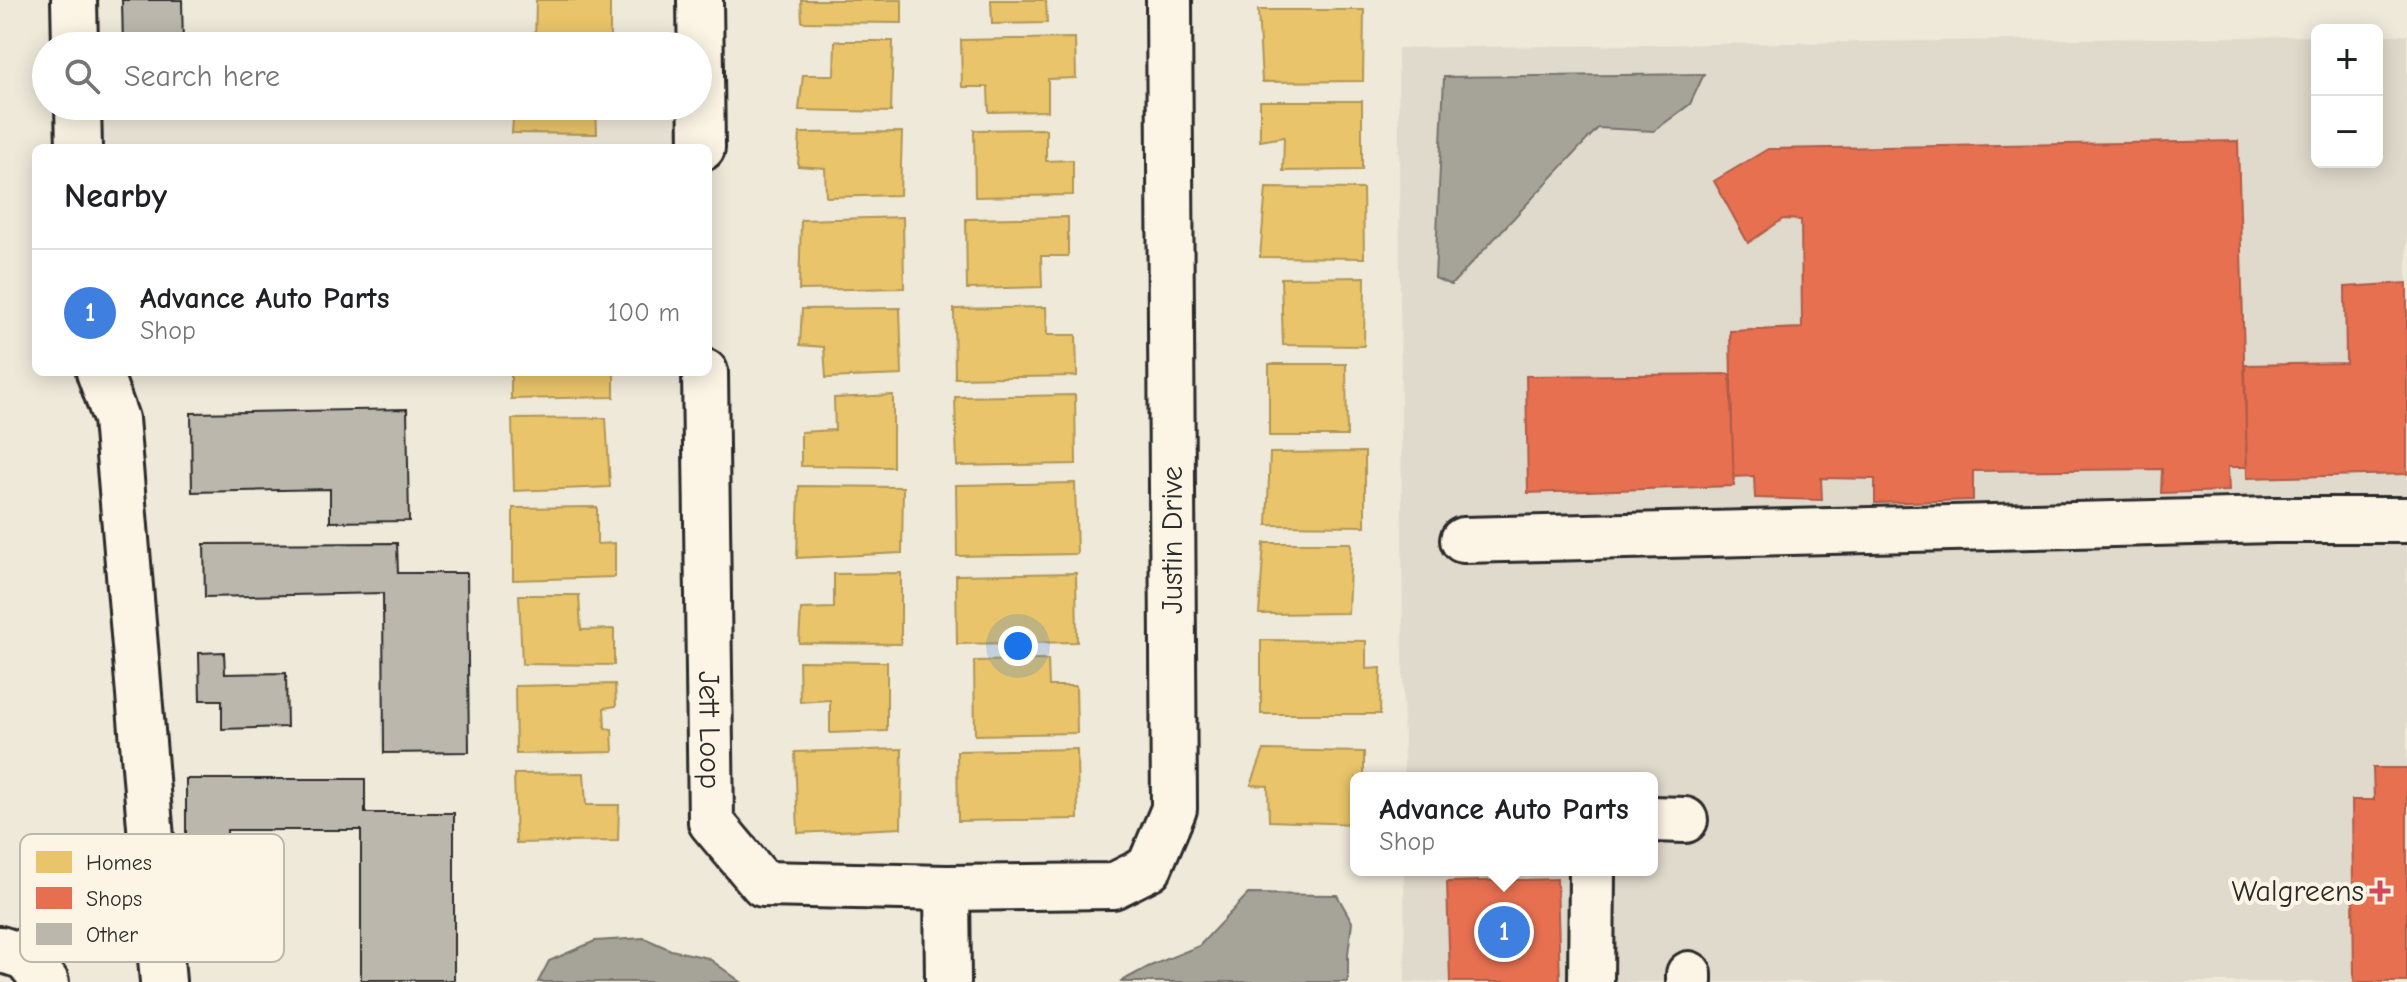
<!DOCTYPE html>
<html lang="en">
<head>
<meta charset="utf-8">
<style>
  :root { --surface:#fff; --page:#f2f2f2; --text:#202124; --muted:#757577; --line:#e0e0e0; --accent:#d1495b }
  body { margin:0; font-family:"Comic Neue",sans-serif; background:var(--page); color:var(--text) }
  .controls { position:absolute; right:24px; top:24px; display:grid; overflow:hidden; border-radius:12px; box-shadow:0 4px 20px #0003 }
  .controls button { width:72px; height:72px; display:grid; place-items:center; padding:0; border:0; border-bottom:2px solid var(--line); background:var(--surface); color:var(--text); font:40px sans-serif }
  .you { position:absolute; left:1018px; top:646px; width:28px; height:28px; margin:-20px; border:6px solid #fff; border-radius:50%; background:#1a73e8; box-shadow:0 0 0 12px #1a73e833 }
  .badge { display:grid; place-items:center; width:52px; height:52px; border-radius:50%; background:var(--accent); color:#fff; font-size:26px; font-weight:700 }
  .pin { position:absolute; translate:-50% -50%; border:4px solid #fff; box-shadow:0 2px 8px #0006 }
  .popup { position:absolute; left:1350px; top:772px; width:308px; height:104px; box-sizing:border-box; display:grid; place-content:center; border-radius:12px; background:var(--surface); filter:drop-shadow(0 2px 6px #0005); font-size:26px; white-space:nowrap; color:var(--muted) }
  .popup b { font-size:30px; color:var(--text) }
  .popup::after { content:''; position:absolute; left:50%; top:100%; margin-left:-16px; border:16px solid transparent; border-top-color:var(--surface) }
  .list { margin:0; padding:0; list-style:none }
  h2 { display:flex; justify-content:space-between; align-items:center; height:104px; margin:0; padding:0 32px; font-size:34px }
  h2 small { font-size:26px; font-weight:400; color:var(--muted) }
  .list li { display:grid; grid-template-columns:52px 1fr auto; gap:24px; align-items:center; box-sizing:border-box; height:128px; padding:0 32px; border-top:2px solid var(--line) }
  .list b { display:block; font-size:30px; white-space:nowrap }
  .list p { margin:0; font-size:26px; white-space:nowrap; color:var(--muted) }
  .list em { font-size:26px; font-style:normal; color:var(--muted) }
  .icon { flex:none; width:44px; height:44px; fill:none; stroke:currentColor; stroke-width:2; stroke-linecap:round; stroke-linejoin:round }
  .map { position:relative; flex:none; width:2407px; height:982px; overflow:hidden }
  .search { position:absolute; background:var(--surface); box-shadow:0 4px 20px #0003; left:32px; top:32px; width:680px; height:88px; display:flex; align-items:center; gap:20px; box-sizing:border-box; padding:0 28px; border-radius:44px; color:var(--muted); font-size:30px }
  .panel { position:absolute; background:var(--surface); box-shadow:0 4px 20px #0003; left:32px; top:144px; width:680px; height:232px; border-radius:12px }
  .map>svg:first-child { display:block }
  .built { fill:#e0dacc }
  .water { fill:#a6a399; stroke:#75736d; stroke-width:2 }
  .homes { fill:#e9c46a; stroke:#b09657; stroke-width:2 }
  .shops { fill:#e76f51; stroke:#af5b46; stroke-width:2 }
  .building { fill:#bcb7ac; stroke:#2b2b2b; stroke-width:2 }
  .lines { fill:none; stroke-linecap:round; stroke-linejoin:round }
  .minor-casing { stroke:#2b2b2b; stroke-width:50 }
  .minor { stroke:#fcf5e5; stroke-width:44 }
  .poi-dot { fill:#d1495b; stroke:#fcf5e5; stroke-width:3 }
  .labels { text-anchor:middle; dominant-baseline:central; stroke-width:8; stroke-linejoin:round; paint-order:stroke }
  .street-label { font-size:30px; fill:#2b2b2b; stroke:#fcf5e5 }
  .poi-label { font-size:30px; fill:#2b2b2b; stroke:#fcf5e5; text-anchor:end }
  .key { fill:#fcf5e5; stroke:#bdb8ad; stroke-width:2 }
  .key-label { font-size:22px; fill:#2b2b2b }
</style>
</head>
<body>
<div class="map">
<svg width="2407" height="982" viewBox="0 0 2407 982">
  <rect width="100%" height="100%" fill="#efe9da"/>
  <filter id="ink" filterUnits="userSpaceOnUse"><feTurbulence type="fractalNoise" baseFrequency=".0125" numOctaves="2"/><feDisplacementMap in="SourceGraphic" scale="16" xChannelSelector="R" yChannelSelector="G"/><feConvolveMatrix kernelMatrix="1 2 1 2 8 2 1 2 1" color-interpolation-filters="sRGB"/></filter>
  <g filter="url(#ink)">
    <polygon class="built" points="2377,35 2407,35 2407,982 1405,982 1404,870 1652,870 1652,778 1404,778 1398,48 2317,36 2317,162 2377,162"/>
    <g class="water">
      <polygon points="1704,74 1690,104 1654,131 1598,128 1451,285 1435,278 1444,77"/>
      <polygon points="1248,894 1337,895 1352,922 1348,954 1348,982 1120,982 1148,967 1199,946"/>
      <polygon points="644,938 671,950 708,958 741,982 538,982 549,961 595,941"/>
    </g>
    <g class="homes">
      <polygon points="536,0 610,0 610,43 535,45"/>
      <polygon points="801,0 902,0 902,23 802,22"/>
      <polygon points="991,0 1046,0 1047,23 992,24"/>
      <polygon points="1258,10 1364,10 1363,81 1262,82"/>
      <polygon points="1075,38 1076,78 1048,79 1048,111 989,112 988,87 962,87 961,40"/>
      <polygon points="835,41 893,41 891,112 799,110 803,75 834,75"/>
      <polygon points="1260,101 1362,101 1362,170 1283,171 1284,137 1260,141"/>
      <polygon points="514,106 596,106 597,134 512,133"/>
      <polygon points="1046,129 1046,161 1073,160 1073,195 975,197 974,130"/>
      <polygon points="902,132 900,195 826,197 825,168 798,166 800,133"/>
      <polygon points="1266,188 1363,189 1364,258 1260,257"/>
      <polygon points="903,217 904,288 799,290 801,220"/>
      <polygon points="1068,217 1068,256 1041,256 1042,287 967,289 966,219"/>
      <polygon points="1365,277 1364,346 1283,345 1281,278"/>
      <polygon points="1046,307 1047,335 1076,335 1077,376 955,378 954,309"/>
      <polygon points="900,308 902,375 826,378 824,347 800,345 802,309"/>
      <polygon points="1269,364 1346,364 1347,436 1269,436"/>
      <polygon points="511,372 614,372 614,397 511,399"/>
      <polygon points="893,395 893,467 801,466 801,432 835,430 834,398"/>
      <polygon points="1075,395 1076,464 957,466 955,397"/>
      <polygon points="606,418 610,487 514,491 512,419"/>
      <polygon points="1365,452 1365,526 1267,525 1270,453"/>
      <polygon points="1075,483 1077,554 957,556 956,485"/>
      <polygon points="799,486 903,487 902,553 797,558"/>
      <polygon points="597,507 597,544 615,543 615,577 513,580 513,508"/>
      <polygon points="1264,543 1351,543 1348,613 1259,614"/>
      <polygon points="901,573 901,644 799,643 801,609 834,608 834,574"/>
      <polygon points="1076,573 1077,642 957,644 956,575"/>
      <polygon points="519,595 579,595 581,630 614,629 614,665 522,664"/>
      <polygon points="1261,640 1366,641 1366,669 1381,668 1380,714 1261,714"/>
      <polygon points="1048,660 1049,686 1076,686 1077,733 975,735 974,661"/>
      <polygon points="799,661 887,662 887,731 830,733 830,700 800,702"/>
      <polygon points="615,684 616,706 604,708 605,728 612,729 613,752 516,754 515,686"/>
      <polygon points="902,749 901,828 798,833 795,752"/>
      <polygon points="1077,749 1078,819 958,821 957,751"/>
      <polygon points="1264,750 1364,752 1364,778 1356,778 1356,824 1269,821 1268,786 1251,785"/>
      <polygon points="584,773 586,805 619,805 618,841 516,843 514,774"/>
    </g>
    <g class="shops">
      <polygon points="2238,141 2247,467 2228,467 2229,491 2161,493 2162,469 1973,471 1973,500 1875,503 1875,479 1821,478 1822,500 1755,498 1754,476 1733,477 1730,331 1802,328 1801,220 1783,219 1748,243 1714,181 1768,149"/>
      <polygon points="2407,283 2407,474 2247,478 2245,365 2346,363 2345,287"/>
      <polygon points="1730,374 1734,486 1528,493 1526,376"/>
      <polygon points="2373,768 2407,768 2407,982 2354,982 2352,800 2374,800"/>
      <polygon points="1557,879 1560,982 1450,982 1447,882"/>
    </g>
    <g class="building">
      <polygon points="122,0 182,0 183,46 123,46"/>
      <polygon points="407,409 409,521 330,522 330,489 192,492 191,413"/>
      <polygon points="397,543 398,573 467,573 469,752 384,753 383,593 205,597 204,544"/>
      <polygon points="224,652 225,674 286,673 287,727 222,729 222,700 200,700 199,653"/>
      <polygon points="186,779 365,779 365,813 454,813 454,980 361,980 361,830 227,830 227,938 186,937"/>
    </g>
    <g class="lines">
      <defs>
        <g id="minor">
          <polyline points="74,0 75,46"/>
          <polyline points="700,0 702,148"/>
          <polyline points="78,106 79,148"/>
          <polyline points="99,372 116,419 163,982"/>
          <path id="s1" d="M705,372L711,822L763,884L947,888L1113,886L1149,868L1174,809L1169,0"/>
          <polyline points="1463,540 2274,520 2407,520"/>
          <polyline points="1652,819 1685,820"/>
          <polyline points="947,888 948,982"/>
          <polyline points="0,949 25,957 46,982"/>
          <polyline points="1689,974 1689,982"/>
          <polyline points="1591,982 1592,870"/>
        </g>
      </defs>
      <use href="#minor" class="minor-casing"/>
      <use href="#minor" class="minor"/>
    </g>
  </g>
  <path class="poi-dot" d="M2376 879h8v8h8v8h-8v8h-8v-8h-8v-8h8z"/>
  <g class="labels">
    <g class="street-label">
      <text transform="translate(1172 540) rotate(-90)">Justin Drive</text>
      <text stroke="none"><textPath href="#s1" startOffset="358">Jett Loop</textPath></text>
    </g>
    <g class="poi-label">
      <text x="2364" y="891">Walgreens</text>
    </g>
  </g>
  <rect x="20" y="834" width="264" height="128" rx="12" class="key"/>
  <rect x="36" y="851" width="36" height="22" fill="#e9c46a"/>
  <rect x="36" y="887" width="36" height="22" fill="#e76f51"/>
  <rect x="36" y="923" width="36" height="22" fill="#bcb7ac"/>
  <g class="key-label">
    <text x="86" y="870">Homes</text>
    <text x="86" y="906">Shops</text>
    <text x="86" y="942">Other</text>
  </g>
</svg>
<div class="controls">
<button>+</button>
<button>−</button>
</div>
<div class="you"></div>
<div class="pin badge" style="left:1504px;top:932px;background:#3f7fe0">1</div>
<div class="popup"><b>Advance Auto Parts</b>Shop</div>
<div class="search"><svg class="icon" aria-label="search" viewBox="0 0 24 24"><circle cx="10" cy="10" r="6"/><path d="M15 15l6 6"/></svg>Search here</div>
<section class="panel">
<h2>Nearby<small></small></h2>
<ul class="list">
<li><span class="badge" style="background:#3f7fe0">1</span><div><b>Advance Auto Parts</b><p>Shop</p></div><em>100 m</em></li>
</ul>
</section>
</div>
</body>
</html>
